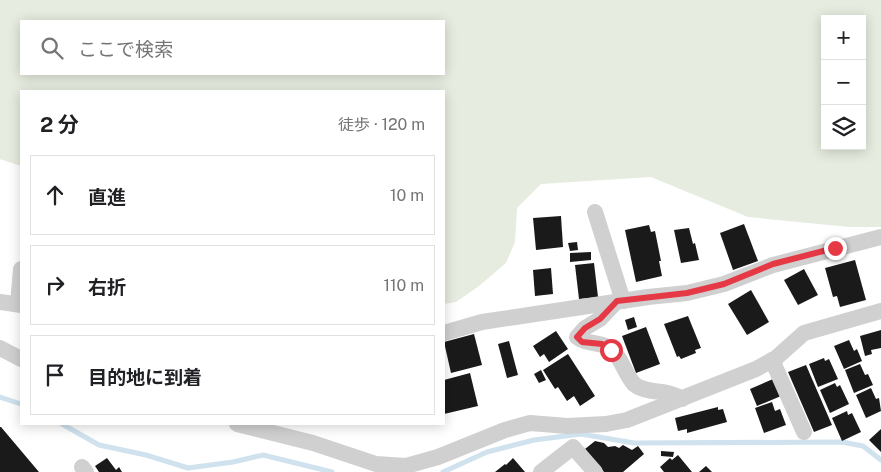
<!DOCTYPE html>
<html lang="ja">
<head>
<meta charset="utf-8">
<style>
  :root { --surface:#fff; --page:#f6f6f6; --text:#202124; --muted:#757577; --line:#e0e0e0 }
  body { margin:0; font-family:"Public Sans","Noto Sans JP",sans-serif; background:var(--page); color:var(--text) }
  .controls { position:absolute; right:15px; top:15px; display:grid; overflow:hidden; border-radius:0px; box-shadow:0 2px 12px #0003 }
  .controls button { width:45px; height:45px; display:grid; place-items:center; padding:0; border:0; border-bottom:1px solid var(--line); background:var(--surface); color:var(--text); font:25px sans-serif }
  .stop { position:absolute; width:15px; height:15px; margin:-11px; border:4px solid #e63946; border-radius:50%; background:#fff }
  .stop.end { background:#e63946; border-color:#fff; box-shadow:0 1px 5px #0008 }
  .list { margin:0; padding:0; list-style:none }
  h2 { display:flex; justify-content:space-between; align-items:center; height:65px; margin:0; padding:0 20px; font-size:21px }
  h2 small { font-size:16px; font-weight:400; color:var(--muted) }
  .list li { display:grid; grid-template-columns:32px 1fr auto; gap:15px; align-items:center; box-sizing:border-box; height:80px; margin:0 10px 10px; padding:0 10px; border:1px solid var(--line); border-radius:0px }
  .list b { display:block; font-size:19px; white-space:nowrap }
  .list em { font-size:16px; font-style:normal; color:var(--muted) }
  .icon { flex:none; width:28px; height:28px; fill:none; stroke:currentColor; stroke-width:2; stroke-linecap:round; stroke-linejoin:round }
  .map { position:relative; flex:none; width:881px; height:472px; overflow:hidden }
  .search { position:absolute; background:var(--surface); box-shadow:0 2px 12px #0003; left:20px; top:20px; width:425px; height:55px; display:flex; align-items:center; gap:12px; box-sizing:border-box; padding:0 18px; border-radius:0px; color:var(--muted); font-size:19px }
  .panel { position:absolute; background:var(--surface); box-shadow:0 2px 12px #0003; left:20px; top:90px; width:425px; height:335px; border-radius:0px }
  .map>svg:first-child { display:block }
  .green { fill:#e6ecdf; fill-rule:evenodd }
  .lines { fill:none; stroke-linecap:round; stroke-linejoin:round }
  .stream { stroke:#cfe2ee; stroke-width:5 }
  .building { fill:#1a1a1a }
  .minor { stroke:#d0d0d0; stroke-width:16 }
  .route { stroke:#e63946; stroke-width:6 }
</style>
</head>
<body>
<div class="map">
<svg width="881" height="472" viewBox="0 0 881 472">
  <rect width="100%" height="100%" fill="#fff"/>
  <path class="green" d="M0,0H881V227H849L748,217L651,177L541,184L517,208L515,242L506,263L479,286L456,302L444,304V91H21V166L0,159ZM825,19H862V146H825ZM21,21H444V74H21Z"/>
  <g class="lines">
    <g class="stream">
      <polyline points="0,397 21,404"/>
      <polyline points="62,424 99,445 146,455 188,468 233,462 263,455 332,472"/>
      <polyline points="443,472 487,452 534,440 581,434 634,443 842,442 863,446 881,460"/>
    </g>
  </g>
  <g class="building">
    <polygon points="561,216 563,247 536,250 533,218"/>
    <polygon points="744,224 758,261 733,270 720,233"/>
    <polygon points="649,225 651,232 655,231 661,261 659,261 662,276 636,282 625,230"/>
    <polygon points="689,228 693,244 695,243 699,260 681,263 674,230"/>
    <polygon points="577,242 578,250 570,251 568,243"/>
    <polygon points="591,252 591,260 570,262 570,253"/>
    <polygon points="855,260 866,300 840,307 837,296 833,297 825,268"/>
    <polygon points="594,263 598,297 579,299 575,265"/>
    <polygon points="551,268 553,294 535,296 533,270"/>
    <polygon points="804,269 818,295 798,305 784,280"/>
    <polygon points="751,290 769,322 747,335 728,304"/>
    <polygon points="688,316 701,348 695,350 696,353 681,359 679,356 677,357 664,324"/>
    <polygon points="634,317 637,327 628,330 625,320"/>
    <polygon points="646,327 660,364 636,373 622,336"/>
    <polygon points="881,330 881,348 871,350 872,354 865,356 860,336"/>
    <polygon points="556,331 568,349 549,362 544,354 540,357 533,346"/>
    <polygon points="474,334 482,365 451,373 444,342"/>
    <polygon points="849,340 854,351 857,349 862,361 844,369 834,346"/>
    <polygon points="509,341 518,375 507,378 498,344"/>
    <polygon points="568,354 595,396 580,406 574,396 567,401 558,387 555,389 543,370"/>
    <polygon points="824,358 825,361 829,359 838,379 818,387 809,364"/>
    <polygon points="860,364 865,375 868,374 873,385 854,393 845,370"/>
    <polygon points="806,365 832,425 814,432 788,372"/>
    <polygon points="541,370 546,380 539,383 534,374"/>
    <polygon points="470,373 478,406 444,414 444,380"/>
    <polygon points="773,379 781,396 757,406 750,389"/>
    <polygon points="835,383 837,387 840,385 849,404 830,413 820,390"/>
    <polygon points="871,388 876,399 879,398 881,411 866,418 856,395"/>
    <polygon points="772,402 775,411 780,409 786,425 764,433 755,408"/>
    <polygon points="718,407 718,410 723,409 727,422 687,433 687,429 678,431 675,418"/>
    <polygon points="847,411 848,415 852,413 861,432 842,441 832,418"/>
    <polygon points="0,427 1,427 39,472 0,472"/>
    <polygon points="881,429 881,452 869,440"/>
    <polygon points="595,441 604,443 608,447 615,446 619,448 623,445 632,450 638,446 644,454 623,472 604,472 585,449"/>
    <polygon points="661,451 674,452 673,457 661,456"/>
    <polygon points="678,455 692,472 664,472 660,467 670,458 672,460"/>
    <polygon points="107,458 116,470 119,467 122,472 99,472 95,466"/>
    <polygon points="513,458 525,472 495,472 505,464 506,465"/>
    <polygon points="706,466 712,472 699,472"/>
  </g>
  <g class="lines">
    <g class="minor">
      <polyline points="595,212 623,301"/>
      <path d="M617,301L600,319L585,328L577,337C586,345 599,341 609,348C622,357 624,373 634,384C645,393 659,390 671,394C675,395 679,397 682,399"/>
      <polyline points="0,302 21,305"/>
      <polyline points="18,304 21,269"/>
      <polyline points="444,333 482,322 648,297 687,293 724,284 773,265 881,237"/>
      <polyline points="0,348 21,359"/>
      <polyline points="772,360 804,432"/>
      <polyline points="237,424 313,443 376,464 406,466 438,457 505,430 530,423 567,426 606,424 627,420 756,369 776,358 804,333 881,311"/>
      <polyline points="82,467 86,472"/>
      <polyline points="541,472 573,447 595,472"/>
    </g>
  </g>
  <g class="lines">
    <polyline class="route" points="611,350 602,344 582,342 577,337 585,328 600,319 617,301 687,293 724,284 773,264 835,248"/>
  </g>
</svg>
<div class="controls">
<button>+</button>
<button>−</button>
<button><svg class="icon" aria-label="layers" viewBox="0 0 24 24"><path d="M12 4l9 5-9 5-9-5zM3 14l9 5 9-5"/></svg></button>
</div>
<div class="stop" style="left:611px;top:350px"></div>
<div class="stop end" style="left:835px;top:248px"></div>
<div class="search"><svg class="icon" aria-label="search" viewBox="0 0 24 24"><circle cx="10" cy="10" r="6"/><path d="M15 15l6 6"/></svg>ここで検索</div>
<section class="panel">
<h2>2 分<small>徒歩 · 120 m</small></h2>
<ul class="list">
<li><svg class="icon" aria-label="ahead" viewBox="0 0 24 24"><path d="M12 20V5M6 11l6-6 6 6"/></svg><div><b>直進</b></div><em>10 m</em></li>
<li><svg class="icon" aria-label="right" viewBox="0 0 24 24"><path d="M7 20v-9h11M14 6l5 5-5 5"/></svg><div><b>右折</b></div><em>110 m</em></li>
<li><svg class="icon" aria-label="arrive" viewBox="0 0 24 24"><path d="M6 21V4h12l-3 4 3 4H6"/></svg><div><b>目的地に到着</b></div></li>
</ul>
</section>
</div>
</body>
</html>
